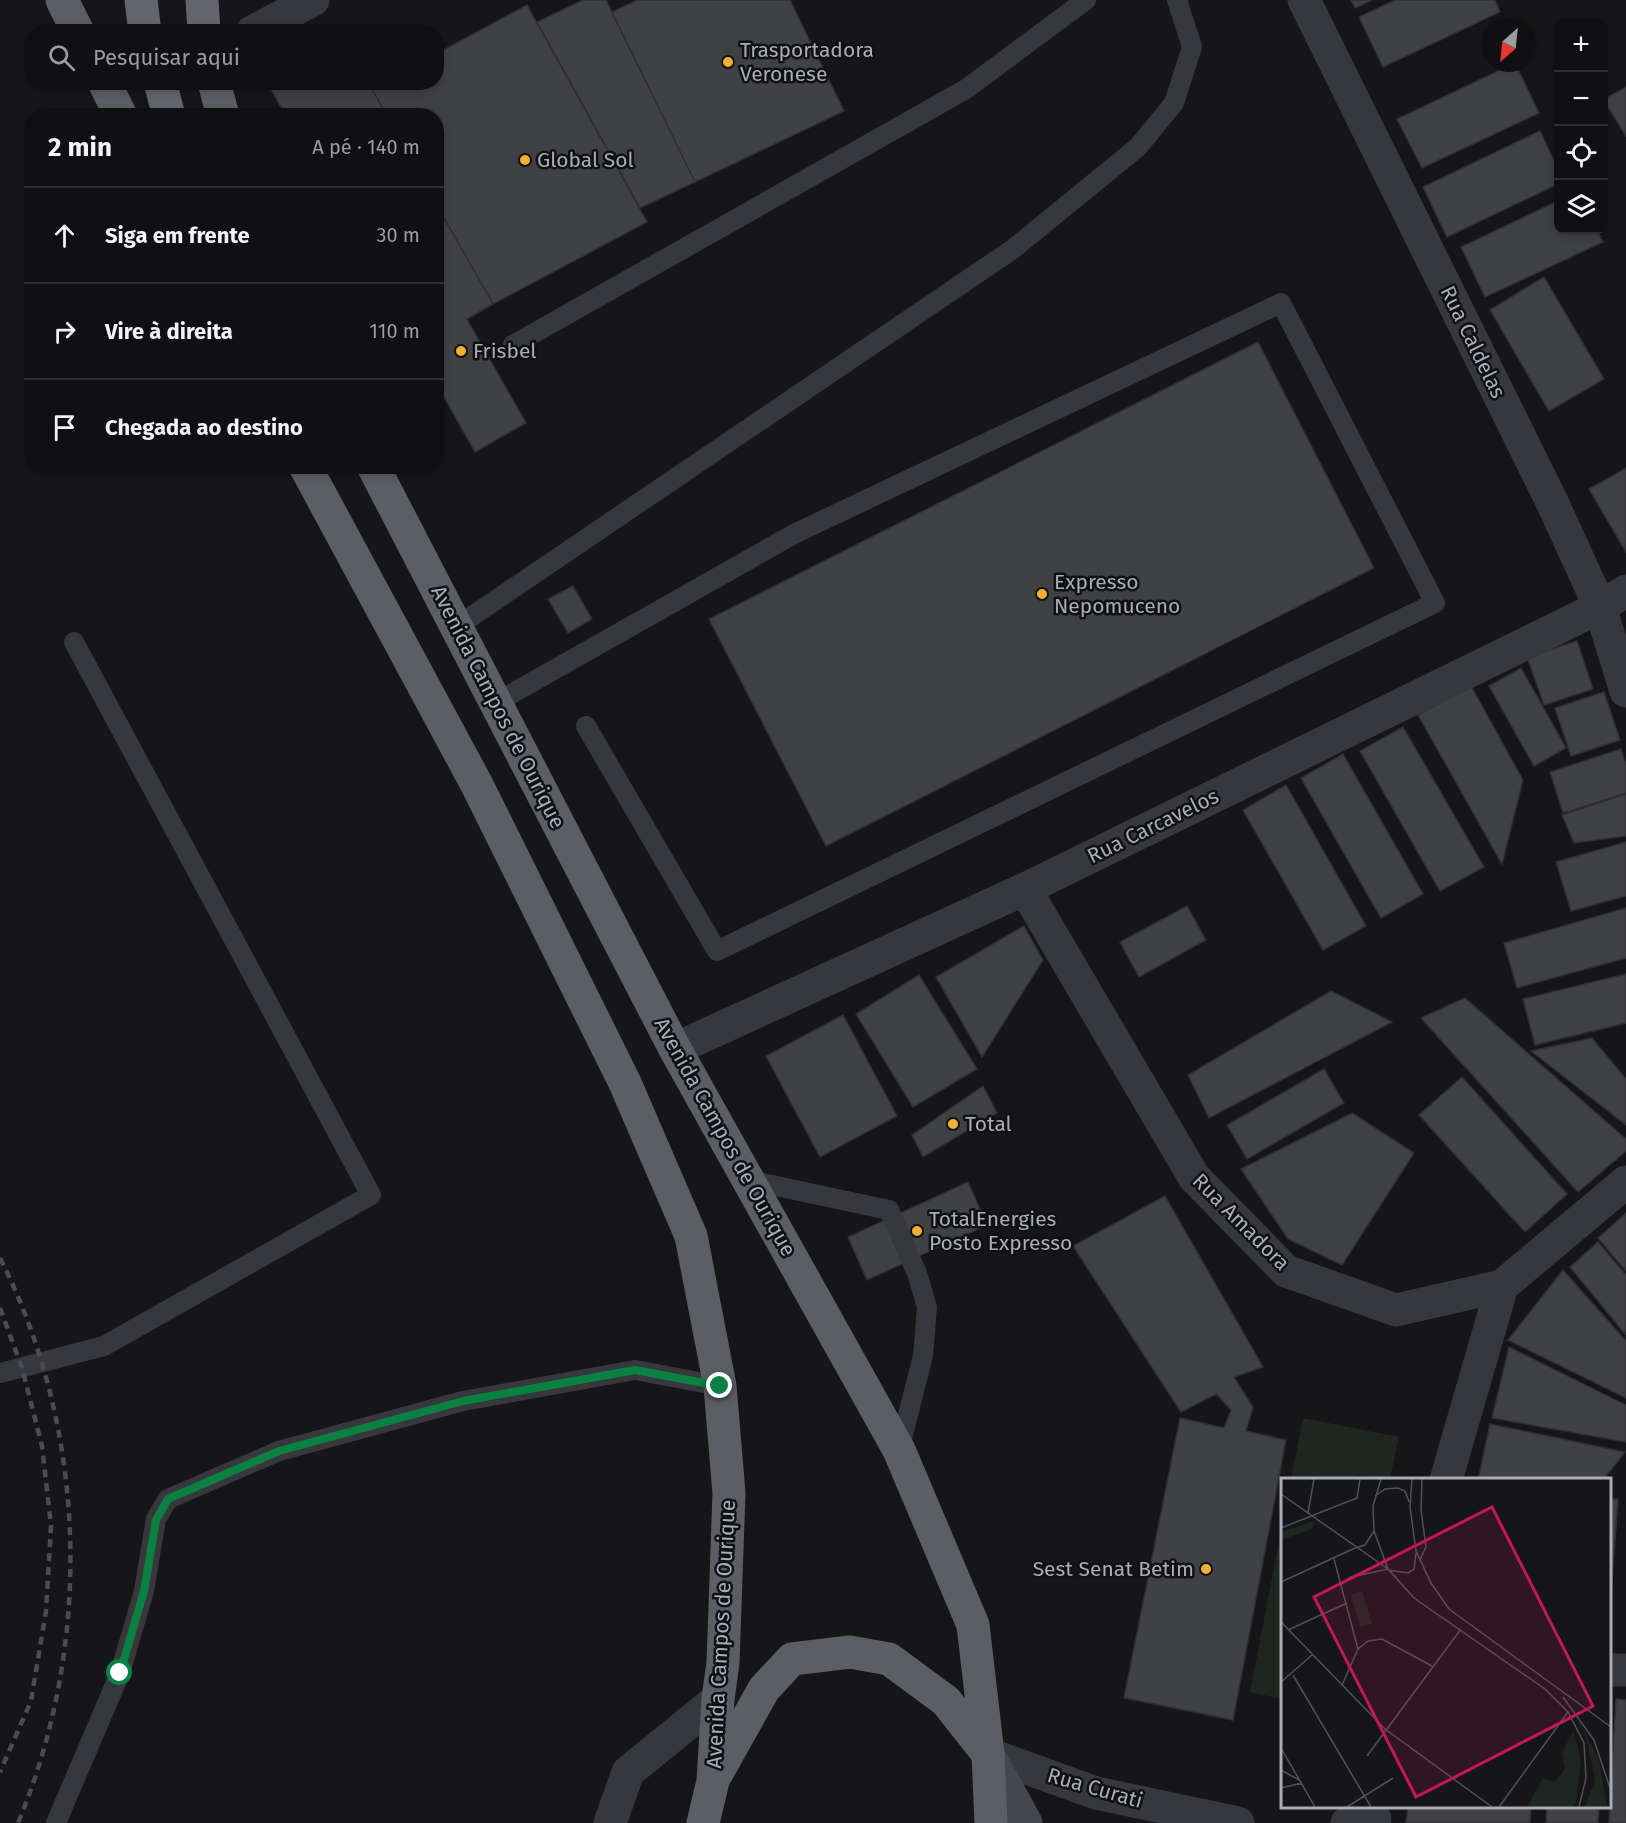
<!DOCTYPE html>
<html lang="pt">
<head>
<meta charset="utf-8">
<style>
  :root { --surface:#101012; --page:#1e1e20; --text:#f1f3f6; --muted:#9c9d9f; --line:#303032 }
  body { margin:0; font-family:"Fira Sans",sans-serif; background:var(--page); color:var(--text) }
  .controls { position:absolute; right:18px; top:18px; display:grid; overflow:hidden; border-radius:12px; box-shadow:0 3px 9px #0003 }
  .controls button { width:54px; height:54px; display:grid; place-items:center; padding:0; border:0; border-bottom:2px solid var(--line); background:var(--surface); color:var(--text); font:30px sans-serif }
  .compass { position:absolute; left:1482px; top:18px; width:54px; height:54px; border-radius:50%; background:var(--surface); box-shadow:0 3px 9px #0003; rotate:207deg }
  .stop { position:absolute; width:18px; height:18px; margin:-14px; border:4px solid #0b8043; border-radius:50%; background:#fff }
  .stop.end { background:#0b8043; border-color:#fff; box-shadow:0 2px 6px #0008 }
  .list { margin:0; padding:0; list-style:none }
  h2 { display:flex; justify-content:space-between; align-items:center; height:78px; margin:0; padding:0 24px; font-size:26px }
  h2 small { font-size:20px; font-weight:400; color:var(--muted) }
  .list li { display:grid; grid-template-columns:39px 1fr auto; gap:18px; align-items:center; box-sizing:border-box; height:96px; padding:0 24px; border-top:2px solid var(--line) }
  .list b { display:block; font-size:22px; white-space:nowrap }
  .list em { font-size:20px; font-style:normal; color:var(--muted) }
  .icon { flex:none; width:33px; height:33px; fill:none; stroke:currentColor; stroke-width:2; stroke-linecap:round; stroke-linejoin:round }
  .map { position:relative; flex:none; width:1626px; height:1823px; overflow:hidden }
  .search { position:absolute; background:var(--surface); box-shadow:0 3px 9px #0003; left:24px; top:24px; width:420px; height:66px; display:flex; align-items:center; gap:15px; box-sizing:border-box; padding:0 21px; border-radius:24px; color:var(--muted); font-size:22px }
  .panel { position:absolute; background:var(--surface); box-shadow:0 3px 9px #0003; left:24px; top:108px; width:420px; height:366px; border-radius:24px }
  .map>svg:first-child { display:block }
  .green { fill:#1e261f }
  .building { fill:#404145; stroke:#303034; stroke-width:1.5 }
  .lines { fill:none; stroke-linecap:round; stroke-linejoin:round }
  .service { stroke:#37383d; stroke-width:20 }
  .minor { stroke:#37383d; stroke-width:33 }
  .secondary { stroke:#45474d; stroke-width:33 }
  .trunk { stroke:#5b5e65; stroke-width:33 }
  .motorway { stroke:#63666e; stroke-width:33 }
  .rail { stroke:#4a4c52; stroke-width:4.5; stroke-dasharray:8 6; stroke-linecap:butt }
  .route { stroke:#0b8043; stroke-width:8 }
  .poi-dot { fill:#f2b134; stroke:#111113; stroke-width:2 }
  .labels { text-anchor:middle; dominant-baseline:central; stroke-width:5; stroke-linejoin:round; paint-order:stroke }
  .poi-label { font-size:21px; fill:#a8adb8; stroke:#111113; text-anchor:start }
  .street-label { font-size:21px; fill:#a8adb8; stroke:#111113 }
  .inset-road { fill:none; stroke:#505258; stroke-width:1.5 }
  .view { fill:#c2185b; fill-opacity:0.15; stroke:#c2185b; stroke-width:3 }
  .inset-edge { fill:none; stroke:#a8adb8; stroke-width:3 }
</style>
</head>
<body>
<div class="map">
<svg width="1626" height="1823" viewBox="0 0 1626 1823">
  <rect width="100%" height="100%" fill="#161618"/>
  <g class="green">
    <polygon points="1303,1418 1399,1437 1390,1479 1291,1479"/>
    <polygon points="1282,1526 1282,1699 1250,1692"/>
  </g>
  <g class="building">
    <polygon points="583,0 606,0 695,182 640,208 537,22"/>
    <polygon points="637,0 790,0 844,111 695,182 612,12"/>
    <polygon points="1351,0 1372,0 1355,8"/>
    <polygon points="1395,0 1495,0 1500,12 1383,67 1359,17"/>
    <polygon points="527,5 647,222 493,304 436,204 436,116 387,116 372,89 385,82 436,82 436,54"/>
    <polygon points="1515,63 1539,113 1422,168 1397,119"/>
    <polygon points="270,82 368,82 387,116 286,116 268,84"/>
    <polygon points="1626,87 1626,136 1604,101 1604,99"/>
    <polygon points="1540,131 1558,169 1558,184 1447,237 1423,187"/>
    <polygon points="1558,201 1558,230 1597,230 1603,242 1485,297 1461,247"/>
    <polygon points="436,204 493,304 467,319 526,423 475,452 436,383"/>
    <polygon points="1544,277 1604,379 1549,411 1490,310"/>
    <polygon points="1258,342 1374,568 826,846 709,619"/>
    <polygon points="1626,468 1626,552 1589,489"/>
    <polygon points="573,586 592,619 568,633 548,599"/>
    <polygon points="1577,641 1593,689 1544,705 1527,657"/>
    <polygon points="1521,668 1566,748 1534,766 1489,686"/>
    <polygon points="1471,686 1523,780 1502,864 1418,715"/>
    <polygon points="1604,692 1620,740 1571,756 1555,708"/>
    <polygon points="1403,727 1484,867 1440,891 1360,751"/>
    <polygon points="1621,749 1626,765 1626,793 1563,813 1550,772"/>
    <polygon points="1343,754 1423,894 1381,918 1301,778"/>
    <polygon points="1286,785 1366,926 1323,950 1243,810"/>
    <polygon points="1626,794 1626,836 1574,843 1562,815"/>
    <polygon points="1626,842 1626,896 1571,911 1556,862"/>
    <polygon points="1187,906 1206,940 1139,977 1120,942"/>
    <polygon points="1626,908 1626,958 1517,988 1504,943"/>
    <polygon points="1024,926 1043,960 982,1057 936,977"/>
    <polygon points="1626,974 1626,1023 1535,1045 1523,999"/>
    <polygon points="919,975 977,1069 913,1107 856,1014"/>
    <polygon points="1331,991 1392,1022 1209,1118 1188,1075"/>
    <polygon points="1465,998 1626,1139 1626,1151 1578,1192 1421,1018"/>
    <polygon points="843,1015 897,1116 820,1157 766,1056"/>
    <polygon points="1592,1038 1626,1079 1626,1125 1531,1051"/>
    <polygon points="1324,1069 1344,1103 1247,1159 1227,1125"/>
    <polygon points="1462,1077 1567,1194 1525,1232 1419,1115"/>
    <polygon points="983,1086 997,1113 923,1157 912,1135"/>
    <polygon points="1352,1113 1414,1153 1342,1265 1288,1239 1241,1169"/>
    <polygon points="968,1182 987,1225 867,1280 848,1237"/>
    <polygon points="1165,1196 1263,1367 1234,1377 1253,1407 1246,1431 1286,1440 1233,1720 1124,1698 1180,1418 1224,1428 1231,1410 1216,1394 1181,1412 1073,1246"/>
    <polygon points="1626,1213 1626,1271 1598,1238"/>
    <polygon points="1598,1242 1626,1275 1626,1335 1570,1267"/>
    <polygon points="1563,1270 1626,1341 1626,1398 1508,1340"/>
    <polygon points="1509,1347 1626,1405 1626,1442 1492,1418"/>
    <polygon points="1490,1424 1625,1452 1603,1480 1478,1480"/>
    <polygon points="1610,1499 1618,1499 1611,1595 1610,1595"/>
    <polygon points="1616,1699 1626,1700 1626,1823 1609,1823"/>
    <polygon points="1408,1806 1531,1806 1530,1823 1406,1823"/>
    <polygon points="1547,1806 1599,1806 1598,1823 1546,1823"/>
  </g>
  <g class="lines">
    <g class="service">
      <polyline points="513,345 966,89 1086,0"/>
      <polyline points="456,627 1013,249 1138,147 1174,103 1192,47 1177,0"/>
      <polyline points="495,703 794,534 1281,303 1435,603 717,951 586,726"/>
      <polyline points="748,1180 889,1210 917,1273 927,1307 923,1356 899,1450"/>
      <polyline points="0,1373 104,1346 371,1195 74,642"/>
      <polyline points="56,1823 120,1673 144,1591 156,1519 168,1499 279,1451 463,1401 635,1370 720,1386"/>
    </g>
    <g class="minor">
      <polyline points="1304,0 1552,502 1600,607 1626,691"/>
      <polyline points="252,32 313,0"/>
      <polyline points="1025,889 1194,1177 1286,1271 1396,1310 1502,1286"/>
      <polyline points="675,1049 1025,889 1600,607 1626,591"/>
      <polyline points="1446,1480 1502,1286 1626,1182"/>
      <polyline points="1610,1670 1626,1670"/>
      <polyline points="988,1754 1096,1793 1238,1823"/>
      <polyline points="610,1823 628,1772 718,1699"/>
      <polyline points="1347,1823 1375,1819"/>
    </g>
    <polyline class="secondary" points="988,1754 1026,1823"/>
    <g class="trunk">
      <polyline points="62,0 78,32"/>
      <polyline points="104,82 121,116"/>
      <polyline points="214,82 223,116"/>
      <polyline points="305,466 477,785 625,1083 691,1236 720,1386 729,1493 723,1663 718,1699 713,1781 703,1823"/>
      <polyline points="373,466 675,1049 899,1450 973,1625 988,1754 991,1823"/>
      <polyline points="717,1773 764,1689 792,1659 850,1652 889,1659 946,1701 988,1754"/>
    </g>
    <g class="motorway">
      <polyline points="141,0 145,32"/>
      <polyline points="202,0 204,32"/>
      <polyline points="160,82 169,116"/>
    </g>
    <g class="rail">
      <path d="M0,1258C88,1432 93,1643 18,1823"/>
      <polyline points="0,1308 22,1368 42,1446 51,1526 46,1611 31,1701 0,1772"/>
    </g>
  </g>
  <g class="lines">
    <polyline class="route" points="120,1673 144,1591 156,1520 168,1499 279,1451 463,1401 635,1370 720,1386"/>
  </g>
  <g class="poi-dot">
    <circle cx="728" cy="62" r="6"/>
    <circle cx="525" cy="160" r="6"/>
    <circle cx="461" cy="351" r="6"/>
    <circle cx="1042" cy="594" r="6"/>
    <circle cx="953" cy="1124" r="6"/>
    <circle cx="917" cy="1231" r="6"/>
    <circle cx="1206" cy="1569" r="6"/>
  </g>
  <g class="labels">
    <g class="poi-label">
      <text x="740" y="50">Trasportadora<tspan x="740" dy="24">Veronese</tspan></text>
      <text x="537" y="160">Global Sol</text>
      <text x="473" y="351">Frisbel</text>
      <text x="1054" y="582">Expresso<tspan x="1054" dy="24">Nepomuceno</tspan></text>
      <text x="965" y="1124">Total</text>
      <text x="929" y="1219">TotalEnergies<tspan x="929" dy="24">Posto Expresso</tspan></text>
      <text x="1194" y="1569" text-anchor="end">Sest Senat Betim</text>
    </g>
    <g class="street-label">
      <text transform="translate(1473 342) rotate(64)">Rua Caldelas</text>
      <text transform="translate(498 707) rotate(63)">Avenida Campos de Ourique</text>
      <text transform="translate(1153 826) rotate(-26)">Rua Carcavelos</text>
      <text transform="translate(725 1137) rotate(61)">Avenida Campos de Ourique</text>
      <text transform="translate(1241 1222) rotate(45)">Rua Amadora</text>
      <text transform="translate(721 1634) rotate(-87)">Avenida Campos de Ourique</text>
      <text transform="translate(1095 1788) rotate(16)">Rua Curati</text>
    </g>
  </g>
  <g transform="translate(1281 1478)">
    <rect width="330" height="330" fill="#161618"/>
    <path d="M33,43L31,51L0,62V54ZM81,113L91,146L79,149L70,116ZM295,239L318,281L326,329H304L314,302L306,263ZM292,253L300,281L295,325L292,329H246L262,300L274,304L284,291L281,275Z" fill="#1e261f"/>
    <path class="inset-road" d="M100,1L92,28L93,53L107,91L133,120L264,211L287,234L303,265L305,300L298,329M131,1L129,29L135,73L150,105L168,131L330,249M0,16L107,91M94,18L104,11L117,10L124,13L128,24M27,35L33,1M0,50L76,20L79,1M74,70L84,67L93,53M53,81L77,171L61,207M139,82L145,69L140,32L141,1M107,92L127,95L133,91L135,75M0,104L74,70M61,106L70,99L107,91M0,144L104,251L211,329M7,152L66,125M77,171L87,163L101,161L151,188M12,197L90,329M0,204L31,177M282,219L313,262L330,313M0,270L34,329M86,278L180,151M0,292L18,302M0,310L21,305M66,329L112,300M218,329L287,234"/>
    <path class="view" d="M211,29L312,228L135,319L33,119Z"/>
    <rect width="330" height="330" class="inset-edge"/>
  </g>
</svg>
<div class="controls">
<button>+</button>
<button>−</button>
<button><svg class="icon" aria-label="locate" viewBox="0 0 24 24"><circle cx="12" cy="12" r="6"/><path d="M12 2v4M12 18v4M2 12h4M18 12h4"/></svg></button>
<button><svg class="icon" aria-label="layers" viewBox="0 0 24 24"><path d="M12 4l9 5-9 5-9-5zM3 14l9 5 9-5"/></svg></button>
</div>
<svg class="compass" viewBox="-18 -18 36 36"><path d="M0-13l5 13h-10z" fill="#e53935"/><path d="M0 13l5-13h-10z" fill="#9c9d9f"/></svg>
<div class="stop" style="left:120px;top:1673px"></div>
<div class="stop end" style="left:720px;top:1386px"></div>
<div class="search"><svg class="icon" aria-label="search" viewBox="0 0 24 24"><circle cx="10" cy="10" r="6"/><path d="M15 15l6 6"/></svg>Pesquisar aqui</div>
<section class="panel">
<h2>2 min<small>A pé · 140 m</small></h2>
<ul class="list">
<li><svg class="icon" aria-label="ahead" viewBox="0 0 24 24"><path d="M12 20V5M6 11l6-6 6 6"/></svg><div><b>Siga em frente</b></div><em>30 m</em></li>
<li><svg class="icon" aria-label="right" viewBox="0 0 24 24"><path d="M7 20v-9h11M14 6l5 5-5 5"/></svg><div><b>Vire à direita</b></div><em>110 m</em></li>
<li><svg class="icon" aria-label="arrive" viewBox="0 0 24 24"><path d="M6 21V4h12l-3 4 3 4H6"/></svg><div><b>Chegada ao destino</b></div></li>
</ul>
</section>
</div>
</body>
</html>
